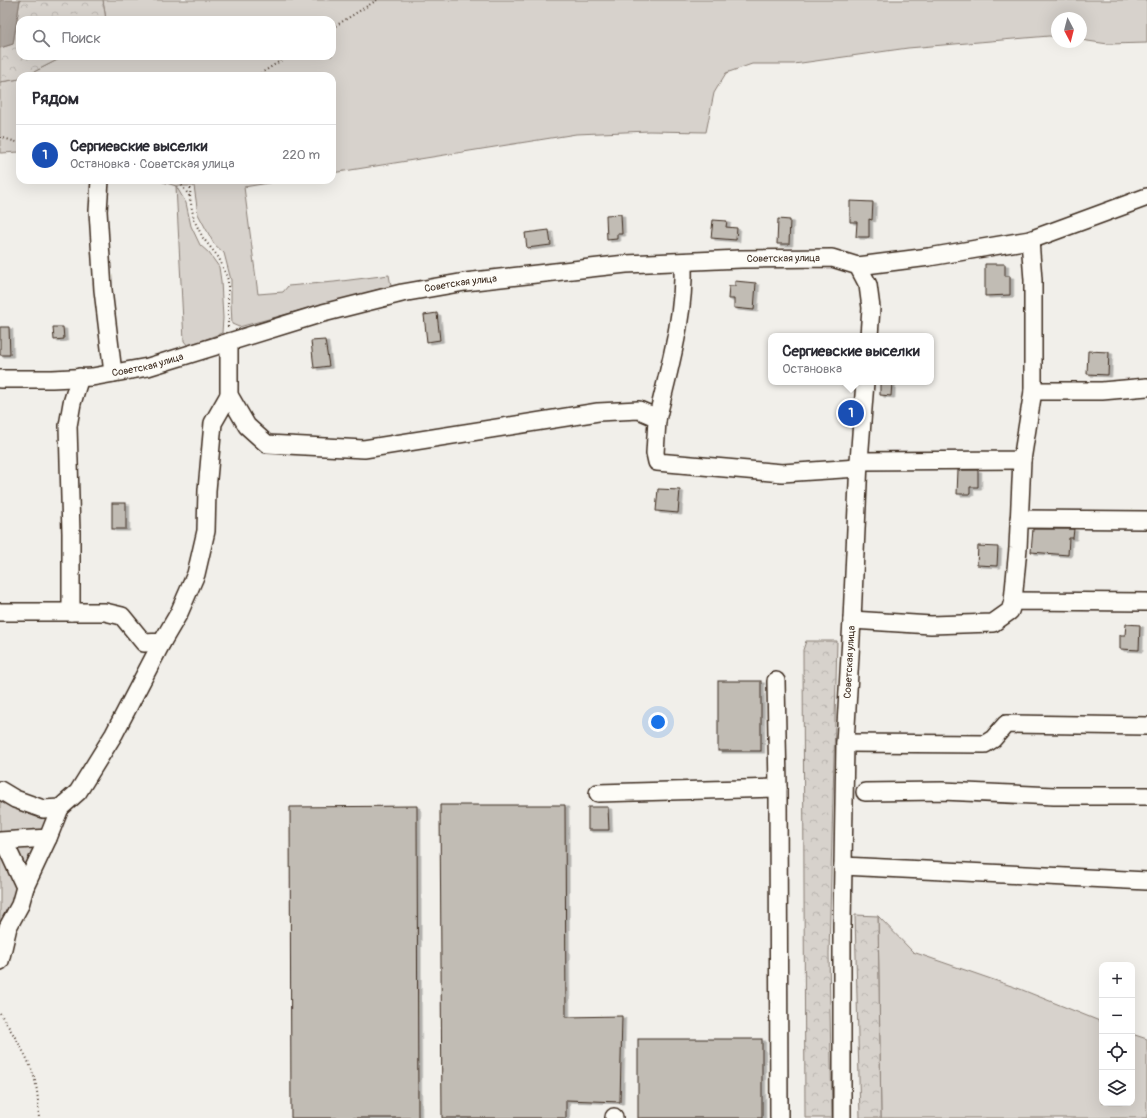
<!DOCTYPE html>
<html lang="ru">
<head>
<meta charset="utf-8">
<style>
  :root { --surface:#fff; --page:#f7f7f7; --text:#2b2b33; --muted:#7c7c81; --line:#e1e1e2; --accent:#b45309 }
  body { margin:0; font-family:Pangolin,sans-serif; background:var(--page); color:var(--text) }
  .controls { position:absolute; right:12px; bottom:12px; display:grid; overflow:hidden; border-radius:8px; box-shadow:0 4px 16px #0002 }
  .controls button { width:36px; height:36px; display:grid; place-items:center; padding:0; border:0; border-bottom:1px solid var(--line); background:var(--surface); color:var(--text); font:20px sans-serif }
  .compass { position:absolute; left:1051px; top:12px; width:36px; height:36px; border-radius:50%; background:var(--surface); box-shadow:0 4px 16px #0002; rotate:173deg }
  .you { position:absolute; left:658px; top:722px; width:14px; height:14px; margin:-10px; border:3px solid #fff; border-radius:50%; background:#1a73e8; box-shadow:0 0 0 6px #1a73e833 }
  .badge { display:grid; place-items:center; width:26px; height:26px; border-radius:50%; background:var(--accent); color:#fff; font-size:13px; font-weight:700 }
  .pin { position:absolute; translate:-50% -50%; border:2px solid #fff; box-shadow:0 1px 4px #0006 }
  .popup { position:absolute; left:768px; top:333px; width:166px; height:52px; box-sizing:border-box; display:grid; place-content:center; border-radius:8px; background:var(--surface); filter:drop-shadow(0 1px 3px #0005); font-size:13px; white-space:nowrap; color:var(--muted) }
  .popup b { font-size:15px; color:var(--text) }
  .popup::after { content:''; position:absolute; left:50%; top:100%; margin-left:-8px; border:8px solid transparent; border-top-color:var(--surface) }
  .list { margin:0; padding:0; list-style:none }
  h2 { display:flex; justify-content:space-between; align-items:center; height:52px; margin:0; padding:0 16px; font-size:17px }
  h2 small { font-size:13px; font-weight:400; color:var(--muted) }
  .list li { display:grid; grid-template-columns:26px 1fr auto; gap:12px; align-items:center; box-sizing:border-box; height:60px; padding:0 16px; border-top:1px solid var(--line) }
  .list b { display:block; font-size:15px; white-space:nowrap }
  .list p { margin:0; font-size:13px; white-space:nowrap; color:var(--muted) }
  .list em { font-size:13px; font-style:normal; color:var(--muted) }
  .icon { flex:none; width:22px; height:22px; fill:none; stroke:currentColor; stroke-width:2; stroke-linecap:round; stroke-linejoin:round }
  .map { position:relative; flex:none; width:1147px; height:1118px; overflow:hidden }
  .search { position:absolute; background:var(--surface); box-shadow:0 4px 16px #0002; left:16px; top:16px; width:320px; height:44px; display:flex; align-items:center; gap:10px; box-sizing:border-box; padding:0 14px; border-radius:12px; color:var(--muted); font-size:15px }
  .panel { position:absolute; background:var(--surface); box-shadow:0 4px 16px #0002; left:16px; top:72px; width:320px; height:112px; border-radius:12px }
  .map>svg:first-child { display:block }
  .green { fill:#d7d2cc; stroke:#897e75 }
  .forest { fill:url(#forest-crowns); stroke:#897e75 }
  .water { fill:#aea69f; stroke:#80746b }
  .building { fill:#c1bcb4; stroke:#3b2a1e; filter:url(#shadow) }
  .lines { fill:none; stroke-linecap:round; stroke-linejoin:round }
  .minor-casing { stroke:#3b2a1e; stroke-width:20 }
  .path { stroke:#3b2a1e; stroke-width:2; stroke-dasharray:1 3; stroke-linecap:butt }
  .minor { stroke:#fdfcf7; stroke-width:17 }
  .labels { text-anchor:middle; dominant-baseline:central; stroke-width:4; stroke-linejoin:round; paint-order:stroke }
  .street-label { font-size:10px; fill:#3b2a1e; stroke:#fdfcf7 }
</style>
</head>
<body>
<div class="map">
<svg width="1147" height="1118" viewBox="0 0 1147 1118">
  <defs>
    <pattern id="forest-crowns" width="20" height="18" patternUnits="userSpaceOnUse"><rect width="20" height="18" fill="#d7d2cc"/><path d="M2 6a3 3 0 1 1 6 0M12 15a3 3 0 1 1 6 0" fill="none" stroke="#b9b4af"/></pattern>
    <filter id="shadow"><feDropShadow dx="3.5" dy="2" stdDeviation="0" flood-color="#0004"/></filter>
  </defs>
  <rect width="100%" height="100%" fill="#f1efea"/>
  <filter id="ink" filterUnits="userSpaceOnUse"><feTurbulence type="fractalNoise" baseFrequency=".025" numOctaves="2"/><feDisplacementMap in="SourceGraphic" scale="8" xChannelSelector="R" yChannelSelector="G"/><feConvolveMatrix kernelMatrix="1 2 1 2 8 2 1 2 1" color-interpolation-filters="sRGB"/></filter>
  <g filter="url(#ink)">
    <g class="green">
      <polygon points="103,0 1147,0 1147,43 1108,44 1081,40 1081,18 1057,18 1057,37 1049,36 908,48 794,64 752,64 726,73 714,93 706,132 649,131 576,134 332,173 332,76 26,76 65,56 332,56 332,20 106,20"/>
      <polygon points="20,79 20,152 0,153 0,82"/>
      <polygon points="157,180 287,180 244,187 258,294 283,292 288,286 334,282 389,275 391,286 239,327 232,324 231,303 231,280 224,253 214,244 198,214 194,186 176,186 186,203 191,226 200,245 209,253 219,267 221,281 223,318 222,333 188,346 184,341 176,186"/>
      <polygon points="0,791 59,812 0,961"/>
      <polygon points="878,916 913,952 1020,989 1102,1022 1102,1103 1132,1103 1132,1034 1147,1039 1147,1118 881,1118"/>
    </g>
    <g class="forest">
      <polygon points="20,0 103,0 106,20 20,20 20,56 65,56 26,76 20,76 20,79 0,82 0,48 13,44"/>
      <polygon points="806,641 837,641 829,954 832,1118 805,1118 803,650"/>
      <polygon points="855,915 878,916 881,1118 860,1118"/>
    </g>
    <polygon class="water" points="0,0 20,0 13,44 0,48"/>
    <g class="building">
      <polygon points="850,201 873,202 872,220 869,219 869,237 856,237 857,222 850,222"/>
      <polygon points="621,214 622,234 617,234 617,239 607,240 606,215"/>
      <polygon points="778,219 790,220 789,244 777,244"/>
      <polygon points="713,220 727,221 726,227 737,228 736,240 711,238"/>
      <polygon points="549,230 551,245 527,248 525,233"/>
      <polygon points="985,264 1005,264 1005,276 1010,276 1010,295 985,296"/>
      <polygon points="735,281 756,283 754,310 734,308 734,299 728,299 729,286 735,286"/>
      <polygon points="437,313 440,340 427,342 424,315"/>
      <polygon points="0,327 9,327 10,355 0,355"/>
      <polygon points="53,327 63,327 64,339 54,340"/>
      <polygon points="325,340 329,366 314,368 311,341"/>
      <polygon points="1088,351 1109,352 1108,375 1087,374"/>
      <polygon points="880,382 892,382 891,396 880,395"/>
      <polygon points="958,470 978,470 978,487 970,487 970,494 957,494"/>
      <polygon points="658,489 680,490 678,513 656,511"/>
      <rect x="112" y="503" width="14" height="26"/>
      <polygon points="1033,529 1074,529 1073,538 1069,538 1068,555 1031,552"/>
      <polygon points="978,546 998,547 997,566 977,565"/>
      <polygon points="1126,624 1140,625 1139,650 1120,649 1120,635 1125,635"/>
      <rect x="718" y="681" width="43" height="70"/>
      <polygon points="440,805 565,805 566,1017 622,1016 620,1102 566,1100 566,1118 442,1118"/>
      <polygon points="417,806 418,1118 291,1118 290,807"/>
      <polygon points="588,807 608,807 609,830 588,830"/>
      <rect x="638" y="1039" width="124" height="79"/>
    </g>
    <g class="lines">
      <defs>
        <g id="minor">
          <polyline points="100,180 98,211 103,290 113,373"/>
          <polyline points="1030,240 1033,280 1033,391"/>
          <polyline points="858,266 929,257 1030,240 1147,197"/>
          <polyline points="229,342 229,395 247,426 267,444 364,449 598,412 639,410 653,416 657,420 655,453 657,462 782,473 858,468"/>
          <path id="s1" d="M0,379H52L92,377L148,367L323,313L402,293L465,282L626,264L741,259L832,258L858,266L868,285L871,308L869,336"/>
          <path d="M657,420C669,368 685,316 683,262"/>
          <polyline points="859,461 1022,460 1033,391 1102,391 1147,387"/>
          <polyline points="1019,519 1147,520"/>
          <polyline points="1013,601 1018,548 1022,460"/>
          <polyline points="0,612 105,612 122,616 144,643 162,642 179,613 196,574 206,531 207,490 213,423 229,395"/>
          <polyline points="71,612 71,533 68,426 72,403 80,377"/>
          <polyline points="852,620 931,625 993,623 1010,611 1013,601 1147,602"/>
          <polyline points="776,681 778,788 779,1118"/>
          <polyline points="845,743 985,744 993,739 1006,724 1147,726"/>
          <polyline points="0,790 15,799 43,809 60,808 78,792 114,734 162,642"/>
          <polyline points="865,792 942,791 1054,796 1147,796"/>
          <polyline points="598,793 778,788"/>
          <polyline points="0,841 48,838 60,808"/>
          <polyline points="0,843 7,848 25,887 20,905 8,927 0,961"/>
          <polyline points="843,866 1147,881"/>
          <polyline points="25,887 48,838"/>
          <polyline points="614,1117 614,1118"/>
          <path id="s2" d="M842,1118V926L845,743L852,620L859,461L865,382"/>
        </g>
      </defs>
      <use href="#minor" class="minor-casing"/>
      <g class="path">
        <polyline points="332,28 377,0"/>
        <polyline points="257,76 288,56"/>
        <polyline points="0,137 20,143"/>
        <polyline points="176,180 180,183 190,197"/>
        <polyline points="191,180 190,198 194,220 203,238 219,258 228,280 228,327"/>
        <path d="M0,1013C12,1033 26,1052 33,1074C38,1088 38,1103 39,1118"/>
      </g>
      <use href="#minor" class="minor"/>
    </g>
  </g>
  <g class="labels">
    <g class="street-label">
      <text stroke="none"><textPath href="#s1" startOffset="797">Советская улица</textPath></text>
      <text stroke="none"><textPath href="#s1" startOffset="473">Советская улица</textPath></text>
      <text stroke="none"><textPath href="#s1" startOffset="149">Советская улица</textPath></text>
      <text stroke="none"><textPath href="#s2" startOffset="456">Советская улица</textPath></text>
    </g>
  </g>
</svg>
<div class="controls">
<button>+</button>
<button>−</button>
<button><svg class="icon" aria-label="locate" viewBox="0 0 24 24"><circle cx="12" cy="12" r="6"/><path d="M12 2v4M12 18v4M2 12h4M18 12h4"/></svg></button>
<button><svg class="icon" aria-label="layers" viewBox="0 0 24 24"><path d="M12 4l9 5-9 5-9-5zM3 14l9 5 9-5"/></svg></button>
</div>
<svg class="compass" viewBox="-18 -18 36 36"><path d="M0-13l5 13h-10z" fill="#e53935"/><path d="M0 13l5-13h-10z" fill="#7c7c81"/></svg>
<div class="you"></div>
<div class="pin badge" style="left:851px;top:413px;background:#1a4fb4">1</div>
<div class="popup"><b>Сергиевские выселки</b>Остановка</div>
<div class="search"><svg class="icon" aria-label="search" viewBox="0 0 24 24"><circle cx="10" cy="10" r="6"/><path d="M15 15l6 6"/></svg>Поиск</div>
<section class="panel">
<h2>Рядом<small></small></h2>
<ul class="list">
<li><span class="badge" style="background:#1a4fb4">1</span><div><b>Сергиевские выселки</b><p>Остановка · Советская улица</p></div><em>220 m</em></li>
</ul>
</section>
</div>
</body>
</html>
